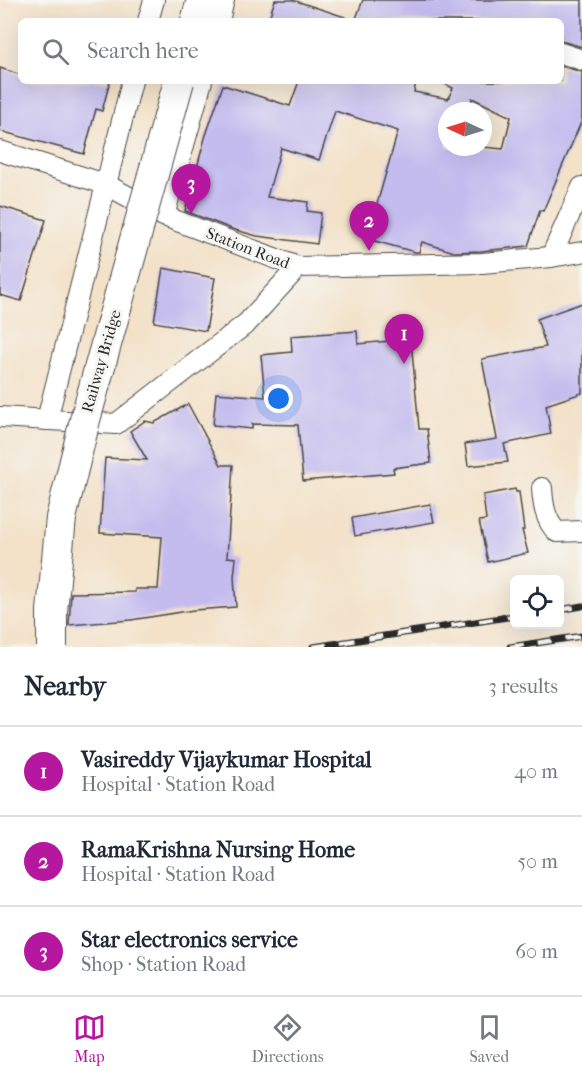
<!DOCTYPE html>
<html lang="en">
<head>
<meta charset="utf-8">
<style>
  :root { --surface:#fff; --page:#f6f6f7; --text:#1f2937; --muted:#747a83; --line:#e0e1e3; --accent:#b5179e }
  body { margin:0; font-family:"IM FELL French Canon",serif; background:var(--page); color:var(--text) }
  .controls { position:absolute; right:18px; bottom:18px; display:grid; overflow:hidden; border-radius:9px; box-shadow:0 6px 24px #0002 }
  .controls button { width:54px; height:54px; display:grid; place-items:center; padding:0; border:0; border-bottom:2px solid var(--line); background:var(--surface); color:var(--text); font:30px sans-serif }
  .compass { position:absolute; left:438px; top:102px; width:54px; height:54px; border-radius:50%; background:var(--surface); box-shadow:0 6px 24px #0002; rotate:274deg }
  .you { position:absolute; left:279px; top:399px; width:21px; height:21px; margin:-15px; border:4px solid #fff; border-radius:50%; background:#1a73e8; box-shadow:0 0 0 9px #1a73e833 }
  .badge { display:grid; place-items:center; width:39px; height:39px; border-radius:50%; background:var(--accent); color:#fff; font-size:20px; font-weight:700 }
  .pin { position:absolute; translate:-50% -50px; filter:drop-shadow(0 2px 3px #0008) }
  .pin::after { content:''; position:absolute; top:32px; width:21px; height:18px; background:inherit; clip-path:polygon(0 0,100% 0,50% 100%) }
  .list { margin:0; padding:0; list-style:none }
  h2 { display:flex; justify-content:space-between; align-items:center; height:78px; margin:0; padding:0 24px; font-size:26px }
  h2 small { font-size:20px; font-weight:400; color:var(--muted) }
  .list li { display:grid; grid-template-columns:39px 1fr auto; gap:18px; align-items:center; box-sizing:border-box; height:90px; padding:0 24px; border-top:2px solid var(--line) }
  .list b { display:block; font-size:22px; white-space:nowrap }
  .list p { margin:0; font-size:20px; white-space:nowrap; color:var(--muted) }
  .list em { font-size:20px; font-style:normal; color:var(--muted) }
  .icon { flex:none; width:33px; height:33px; fill:none; stroke:currentColor; stroke-width:2; stroke-linecap:round; stroke-linejoin:round }
  .map { position:relative; flex:none; width:582px; height:647px; overflow:hidden }
  .search { position:absolute; background:var(--surface); box-shadow:0 6px 24px #0002; left:18px; right:18px; top:18px; height:66px; display:flex; align-items:center; gap:15px; box-sizing:border-box; padding:0 21px; border-radius:9px; color:var(--muted); font-size:22px }
  .sheet { height:348px; background:var(--surface) }
  nav { display:flex; justify-content:space-around; align-items:center; box-sizing:border-box; height:84px; border-top:2px solid var(--line); background:var(--surface); font-size:16px; color:var(--muted) }
  nav a { display:grid; justify-items:center; gap:3px }
  nav .on { color:var(--accent) }
  .map>svg:first-child { display:block }
  .building { fill:#c4bcee; fill-rule:evenodd }
  .lines { fill:none; stroke-linecap:round; stroke-linejoin:round }
  .minor-casing { stroke:#494643; stroke-width:22 }
  .primary-casing { stroke:#494643; stroke-width:32 }
  .minor { stroke:#fff; stroke-width:20 }
  .primary { stroke:#fff; stroke-width:30 }
  .rail-casing { stroke:#2b2b2b; stroke-width:7 }
  .rail { stroke:#f6f6f2; stroke-width:4.5; stroke-dasharray:14; stroke-linecap:butt }
  .primary-bridge-casing { stroke:#494643; stroke-width:32; stroke-linecap:butt }
  .primary-bridge { stroke:#fff; stroke-width:30 }
  .labels { text-anchor:middle; dominant-baseline:central; stroke-width:6; stroke-linejoin:round; paint-order:stroke }
  .street-label { font-size:16px; fill:#2b2b2b; stroke:#f6f6f2 }
</style>
</head>
<body>
<div class="map">
<svg width="582" height="647" viewBox="0 0 582 647">
  <rect width="100%" height="100%" fill="#f6f6f2"/>
  <filter id="ink" filterUnits="userSpaceOnUse"><feTurbulence type="fractalNoise" baseFrequency=".0167" numOctaves="2"/><feDisplacementMap in="SourceGraphic" scale="12" xChannelSelector="R" yChannelSelector="G"/><feConvolveMatrix kernelMatrix="1 2 1 2 8 2 1 2 1" color-interpolation-filters="sRGB"/></filter>
  <filter id="wash" filterUnits="userSpaceOnUse"><feTurbulence type="fractalNoise" baseFrequency=".008" numOctaves="4" result="noise"/><feDisplacementMap in="SourceGraphic" scale="24" xChannelSelector="R" yChannelSelector="G"/><feGaussianBlur stdDeviation="1.35" result="paint"/><feColorMatrix in="noise" values="0 0 0 0 0 0 0 0 0 0 0 0 0 0 0 0 0 1.4 0 .05"/><feComposite in="paint" operator="in"/></filter>
  <g filter="url(#wash)">
    <rect width="100%" height="100%" fill="#f3e1c8"/>
    <g id="blocks">
      <g class="building">
        <polygon points="275,0 293,0 345,17 345,21 268,21"/>
        <polygon points="363,0 582,0 582,47 561,41 561,21 355,21"/>
        <path d="M561,66L582,72V120L543,211L540,210L528,246L481,251L454,252L422,242L419,252H415L367,239L398,131L335,111L319,160L281,148L267,197L308,202L307,211L321,213L317,244L257,236L232,229L185,211L205,138L223,85L290,106L299,81H416L414,92L448,99L453,88L439,81H561ZM472,98L511,117L503,149L483,147H447V111H470Z"/>
        <polygon points="0,68 21,75 21,81 110,81 102,111 96,109 84,154 0,131"/>
        <polygon points="0,206 46,220 21,301 0,295"/>
        <polygon points="163,268 215,278 206,331 154,322"/>
        <polygon points="582,303 582,393 546,405 551,434 504,444 508,462 468,466 465,444 497,439 482,359 546,347 537,319"/>
        <polygon points="357,331 358,344 411,339 419,429 427,429 431,463 393,468 394,473 303,481 298,425 252,424 252,429 213,425 216,393 265,397 261,355 292,352 291,336"/>
        <polygon points="188,404 221,465 233,465 227,557 236,558 234,577 236,607 194,610 131,620 69,625 71,593 135,592 135,589 158,589 162,537 100,533 105,458 147,460 130,431 145,421 154,423"/>
        <polygon points="515,489 516,492 519,492 524,530 522,530 528,553 488,562 479,521 486,520 483,495"/>
        <polygon points="430,504 434,522 355,536 352,518"/>
      </g>
    </g>
  </g>
  <g filter="url(#ink)">
    <use href="#blocks" fill-opacity="0" stroke="#494643" stroke-width="1.5"/>
    <g class="lines">
      <defs>
        <g id="minor">
          <polyline points="148,21 154,0"/>
          <polyline points="219,21 224,0"/>
          <polyline points="561,53 582,60"/>
          <polyline points="0,151 105,184 164,216 298,267 482,263 551,257 582,252"/>
          <polyline points="164,216 202,81"/>
          <polyline points="551,257 582,187"/>
          <polyline points="0,417 116,424 247,323 298,267"/>
          <polyline points="47,420 132,81"/>
          <path d="M542,488C543,504 545,520 557,532L582,531"/>
        </g>
        <polyline id="primary" points="196,21 202,0"/>
      </defs>
      <use href="#minor" class="minor-casing"/>
      <use href="#primary" class="primary-casing"/>
      <use href="#minor" class="minor"/>
      <use href="#primary" class="primary"/>
      <defs>
        <g id="rail">
          <polyline points="560,610 582,606"/>
          <polyline points="313,647 514,616"/>
          <polyline points="510,647 582,636"/>
        </g>
      </defs>
      <use href="#rail" class="rail-casing"/>
      <use href="#rail" class="rail"/>
      <defs>
        <polyline id="primary-bridge" points="52,647 52,611 61,518 85,420 179,81"/>
      </defs>
      <use href="#primary-bridge" class="primary-bridge-casing"/>
      <use href="#primary-bridge" class="primary-bridge"/>
    </g>
  </g>
  <g class="labels">
    <g class="street-label">
      <text transform="translate(248 248) rotate(21)">Station Road</text>
      <text transform="translate(101 361) rotate(-74)">Railway Bridge</text>
    </g>
  </g>
</svg>
<div class="controls">
<button><svg class="icon" aria-label="locate" viewBox="0 0 24 24"><circle cx="12" cy="12" r="6"/><path d="M12 2v4M12 18v4M2 12h4M18 12h4"/></svg></button>
</div>
<svg class="compass" viewBox="-18 -18 36 36"><path d="M0-13l5 13h-10z" fill="#e53935"/><path d="M0 13l5-13h-10z" fill="#747a83"/></svg>
<div class="you"></div>
<div class="pin badge" style="left:404px;top:364px">1</div>
<div class="pin badge" style="left:369px;top:251px">2</div>
<div class="pin badge" style="left:191px;top:214px">3</div>
<div class="search"><svg class="icon" aria-label="search" viewBox="0 0 24 24"><circle cx="10" cy="10" r="6"/><path d="M15 15l6 6"/></svg>Search here</div>
</div>
<section class="sheet">
<h2>Nearby<small>3 results</small></h2>
<ul class="list">
<li><span class="badge">1</span><div><b>Vasireddy Vijaykumar Hospital</b><p>Hospital · Station Road</p></div><em>40 m</em></li>
<li><span class="badge">2</span><div><b>RamaKrishna Nursing Home</b><p>Hospital · Station Road</p></div><em>50 m</em></li>
<li><span class="badge">3</span><div><b>Star electronics service</b><p>Shop · Station Road</p></div><em>60 m</em></li>
</ul>
</section>
<nav>
<a class="on"><svg class="icon" aria-label="map" viewBox="0 0 24 24"><path d="M3 6l6-2 6 2 6-2v14l-6 2-6-2-6 2zM9 4v14M15 6v14"/></svg>Map</a>
<a><svg class="icon" aria-label="directions" viewBox="0 0 24 24"><path d="M12 3l9 9-9 9-9-9zM9 14v-3h6M13 9l2 2-2 2"/></svg>Directions</a>
<a><svg class="icon" aria-label="saved" viewBox="0 0 24 24"><path d="M7 4h10v16l-5-4-5 4z"/></svg>Saved</a>
</nav>
</body>
</html>
